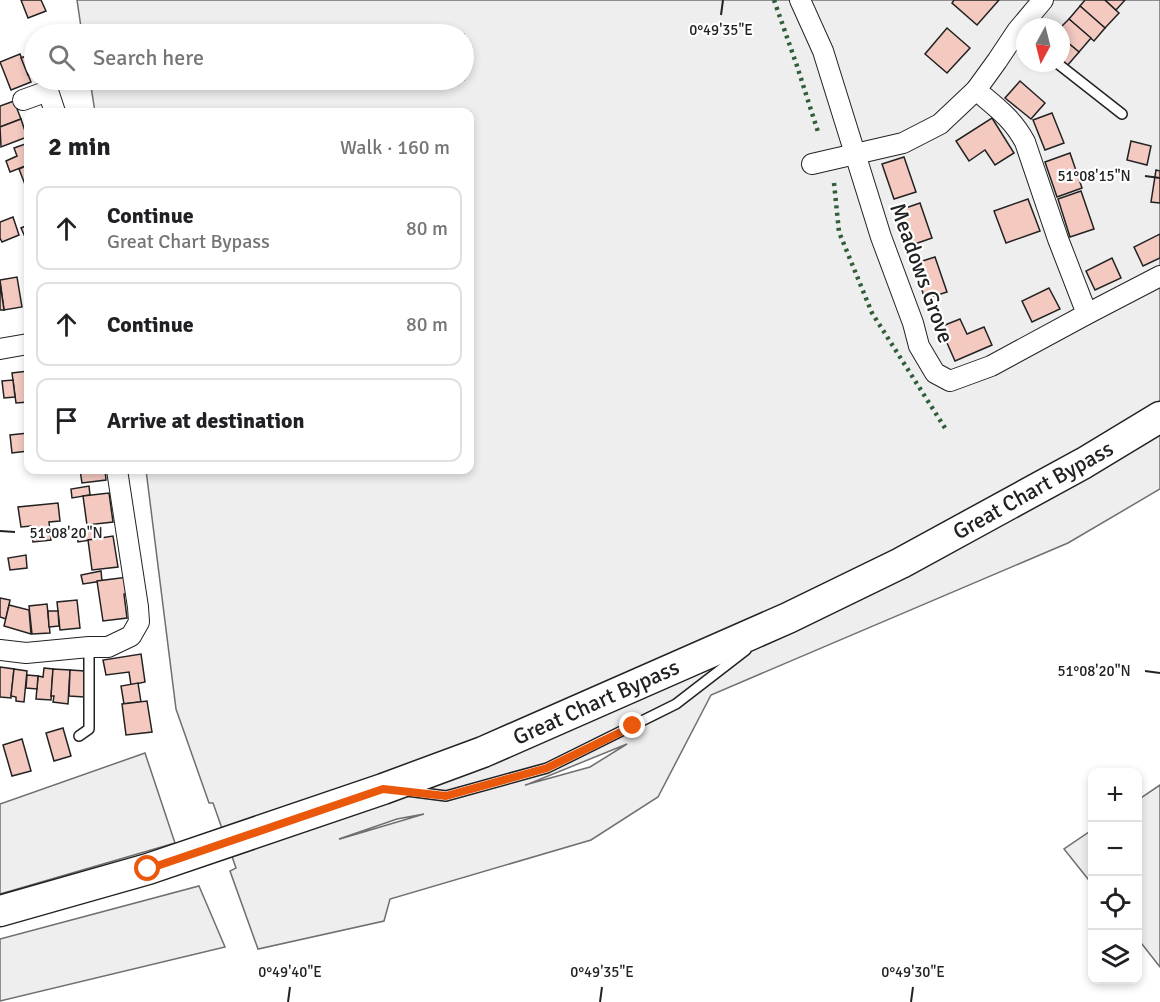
<!DOCTYPE html>
<html lang="en">
<head>
<meta charset="utf-8">
<style>
  :root { --surface:#fff; --page:#f2f2f2; --text:#202124; --muted:#757577; --line:#e0e0e0 }
  body { margin:0; font-family:Signika,sans-serif; background:var(--page); color:var(--text) }
  .controls { position:absolute; right:18px; bottom:18px; display:grid; overflow:hidden; border-radius:12px; box-shadow:0 3px 9px #0003 }
  .controls button { width:54px; height:54px; display:grid; place-items:center; padding:0; border:0; border-bottom:2px solid var(--line); background:var(--surface); color:var(--text); font:30px sans-serif }
  .compass { position:absolute; left:1016px; top:18px; width:54px; height:54px; border-radius:50%; background:var(--surface); box-shadow:0 3px 9px #0003; rotate:187deg }
  .stop { position:absolute; width:18px; height:18px; margin:-14px; border:4px solid #ea580c; border-radius:50%; background:#fff }
  .stop.end { background:#ea580c; border-color:#fff; box-shadow:0 2px 6px #0008 }
  .list { margin:0; padding:0; list-style:none }
  h2 { display:flex; justify-content:space-between; align-items:center; height:78px; margin:0; padding:0 24px; font-size:26px }
  h2 small { font-size:20px; font-weight:400; color:var(--muted) }
  .list li { display:grid; grid-template-columns:39px 1fr auto; gap:18px; align-items:center; box-sizing:border-box; height:84px; margin:0 12px 12px; padding:0 12px; border:2px solid var(--line); border-radius:12px }
  .list b { display:block; font-size:22px; white-space:nowrap }
  .list p { margin:0; font-size:20px; white-space:nowrap; color:var(--muted) }
  .list em { font-size:20px; font-style:normal; color:var(--muted) }
  .icon { flex:none; width:33px; height:33px; fill:none; stroke:currentColor; stroke-width:2; stroke-linecap:round; stroke-linejoin:round }
  .map { position:relative; flex:none; width:1160px; height:1002px; overflow:hidden }
  .search { position:absolute; background:var(--surface); box-shadow:0 3px 9px #0003; left:24px; top:24px; width:450px; height:66px; display:flex; align-items:center; gap:15px; box-sizing:border-box; padding:0 21px; border-radius:33px; color:var(--muted); font-size:22px }
  .panel { position:absolute; background:var(--surface); box-shadow:0 3px 9px #0003; left:24px; top:108px; width:450px; height:366px; border-radius:12px }
  .map>svg:first-child { display:block }
  .green { fill:#eee; stroke:#6f6f6f; stroke-width:1.5; fill-rule:evenodd }
  .building { fill:#f3c9c0; stroke:#222; stroke-width:1.5 }
  .lines { fill:none; stroke-linecap:round; stroke-linejoin:round }
  .service-casing { stroke:#222; stroke-width:12 }
  .minor-casing { stroke:#222; stroke-width:22 }
  .primary-casing { stroke:#222; stroke-width:33 }
  .service { stroke:#fff; stroke-width:9 }
  .minor { stroke:#fff; stroke-width:20 }
  .primary { stroke:#fff; stroke-width:30 }
  .hedge { stroke:#2f5e38; stroke-width:4.5; stroke-dasharray:3 4.5; stroke-linecap:butt }
  .route { stroke:#ea580c; stroke-width:8 }
  .ticks { fill:none; stroke:#222; stroke-width:2 }
  .labels { text-anchor:middle; dominant-baseline:central; stroke-width:4.5; stroke-linejoin:round; paint-order:stroke }
  .street-label { font-size:22px; fill:#222; stroke:#fff }
  .ticks-label { font-size:15px; text-anchor:middle; fill:#222; stroke:#fff; stroke-width:4.5; stroke-linejoin:round; paint-order:stroke }
</style>
</head>
<body>
<div class="map">
<svg width="1160" height="1002" viewBox="0 0 1160 1002">
  <rect width="100%" height="100%" fill="#fff"/>
  <g class="green">
    <path d="M77,0H1160V489L1068,543L711,695L658,797L591,840L390,899L384,921L258,949L230,871L236,868L213,803H209L176,709L146,470H470V112H95L90,80H464V34H82ZM1025,27H1061V63H1025ZM627,744L590,767L525,785H526ZM424,814L340,839H339L397,819Z"/>
    <polygon points="145,753 175,843 0,894 0,804"/>
    <polygon points="1160,785 1160,967 1138,939 1138,800"/>
    <polygon points="1092,830 1092,884 1064,849"/>
    <polygon points="199,886 225,947 0,1001 0,939"/>
  </g>
  <g class="building">
    <polygon points="21,0 41,0 46,11 28,18"/>
    <polygon points="954,0 999,0 977,25 952,3"/>
    <polygon points="1085,0 1105,0 1119,13 1105,28 1080,6"/>
    <polygon points="1105,0 1125,0 1116,10"/>
    <polygon points="1080,6 1105,28 1094,41 1069,19"/>
    <polygon points="1069,19 1091,38 1079,52 1061,37 1061,27"/>
    <polygon points="947,28 970,48 947,73 925,54"/>
    <polygon points="1061,37 1079,52 1067,66 1061,60"/>
    <polygon points="34,48 34,63 30,50"/>
    <polygon points="20,54 31,82 11,90 0,62"/>
    <polygon points="31,54 34,63 34,72 28,75 21,58"/>
    <polygon points="1020,81 1045,103 1031,119 1005,98"/>
    <polygon points="14,101 21,119 0,127 0,106"/>
    <polygon points="1052,113 1064,143 1045,150 1033,120"/>
    <polygon points="992,118 1014,153 995,165 985,150 969,161 956,141"/>
    <polygon points="21,119 27,137 1,147 0,127"/>
    <polygon points="1131,141 1151,146 1147,165 1127,160"/>
    <polygon points="28,143 28,165 10,172 6,161 17,156 14,148"/>
    <polygon points="1070,153 1082,188 1057,197 1045,162"/>
    <polygon points="904,157 916,192 894,199 882,164"/>
    <polygon points="28,165 28,186 26,187 19,169"/>
    <polygon points="1156,170 1160,171 1160,203 1151,202"/>
    <polygon points="1081,191 1094,229 1070,237 1058,199"/>
    <polygon points="1028,199 1040,231 1006,243 994,211"/>
    <polygon points="920,203 932,238 909,246 897,211"/>
    <polygon points="13,217 19,235 2,242 0,238 0,222"/>
    <polygon points="28,225 28,235 25,237 21,228"/>
    <polygon points="1160,234 1160,258 1143,266 1134,247"/>
    <polygon points="935,257 947,292 925,299 913,264"/>
    <polygon points="1112,258 1121,278 1095,290 1086,271"/>
    <polygon points="17,277 22,307 4,310 0,280"/>
    <polygon points="0,283 4,310 0,310"/>
    <polygon points="1049,288 1060,309 1032,322 1022,301"/>
    <polygon points="960,319 967,334 984,327 992,345 955,361 940,327"/>
    <polygon points="28,371 28,402 16,403 12,373"/>
    <polygon points="13,380 15,397 4,398 2,381"/>
    <polygon points="28,433 28,451 12,453 10,435"/>
    <polygon points="80,470 105,470 106,480 82,483"/>
    <polygon points="89,486 90,495 72,498 71,489"/>
    <polygon points="109,493 113,522 87,525 83,496"/>
    <polygon points="58,503 60,521 49,522 51,540 33,542 31,526 21,527 18,507"/>
    <polygon points="95,529 97,539 78,542 76,532"/>
    <polygon points="113,536 118,567 92,570 88,540"/>
    <polygon points="26,555 27,568 10,570 8,558"/>
    <polygon points="101,571 102,581 83,584 81,575"/>
    <polygon points="128,577 130,593 124,594 127,618 103,621 97,581"/>
    <polygon points="0,598 10,600 6,619 0,617"/>
    <polygon points="77,600 80,628 60,630 57,602"/>
    <polygon points="47,604 50,633 32,634 29,606"/>
    <polygon points="9,605 29,610 31,634 4,626"/>
    <polygon points="48,611 58,611 59,626 49,627"/>
    <polygon points="141,654 145,682 131,685 129,672 106,675 103,660"/>
    <polygon points="0,667 14,669 11,698 0,697"/>
    <polygon points="44,668 53,669 51,700 36,699 38,676 43,677"/>
    <polygon points="14,669 27,671 24,702 16,701 16,697 11,696"/>
    <polygon points="53,669 70,670 68,704 53,702 54,696 51,696"/>
    <polygon points="70,670 85,671 84,697 69,696"/>
    <polygon points="27,675 38,676 37,689 26,688"/>
    <polygon points="138,683 141,702 124,704 121,686"/>
    <polygon points="147,701 152,732 126,735 122,704"/>
    <polygon points="63,728 71,756 54,761 46,733"/>
    <polygon points="22,739 31,771 12,776 3,745"/>
  </g>
  <g class="lines">
    <defs>
      <g id="service">
        <polyline points="1057,63 1122,114"/>
        <polyline points="79,736 89,729 89,647"/>
        <polyline points="407,791 446,796 547,768 676,704 746,650"/>
      </g>
      <g id="minor">
        <polyline points="800,0 823,51 881,237 913,323 919,346 935,373 950,381 991,366 1087,314 1160,276"/>
        <path d="M976,90C996,107 1012,118 1025,142L1058,239L1087,314"/>
        <polyline points="23,100 48,91 55,112"/>
        <polyline points="812,164 903,143 940,124 976,90 997,61 1017,31 1043,0"/>
        <polyline points="0,349 28,344"/>
        <polyline points="0,650 26,653 89,647 108,647 131,636 139,622 138,607 117,470"/>
      </g>
      <polyline id="primary" points="0,911 148,869 383,789 483,752 788,618 901,563 1084,463 1160,417"/>
    </defs>
    <use href="#service" class="service-casing"/>
    <use href="#minor" class="minor-casing"/>
    <use href="#primary" class="primary-casing"/>
    <use href="#service" class="service"/>
    <use href="#minor" class="minor"/>
    <use href="#primary" class="primary"/>
    <g class="hedge">
      <polyline points="774,0 797,66 819,135"/>
      <polyline points="834,183 839,232 872,313 945,428"/>
    </g>
  </g>
  <g class="lines">
    <polyline class="route" points="148,869 383,789 446,796 547,768 633,726"/>
  </g>
  <path class="ticks" d="M721,15L723,0M1145,176L1160,178M0,531L15,532M1145,671L1160,673M288,1002L290,987M600,1002L602,987M911,1002L913,987"/>
  <g class="labels">
    <g class="street-label">
      <text transform="translate(922 273) rotate(70)">Meadows Grove</text>
      <text transform="translate(1033 490) rotate(-29)">Great Chart Bypass</text>
      <text transform="translate(596 702) rotate(-24)">Great Chart Bypass</text>
    </g>
  </g>
  <g class="ticks-label">
    <text x="721" y="35">0°49'35"E</text>
    <text x="1094" y="181">51°08'15"N</text>
    <text x="66" y="538">51°08'20"N</text>
    <text x="1094" y="676">51°08'20"N</text>
    <text x="290" y="977">0°49'40"E</text>
    <text x="602" y="977">0°49'35"E</text>
    <text x="913" y="977">0°49'30"E</text>
  </g>
</svg>
<div class="controls">
<button>+</button>
<button>−</button>
<button><svg class="icon" aria-label="locate" viewBox="0 0 24 24"><circle cx="12" cy="12" r="6"/><path d="M12 2v4M12 18v4M2 12h4M18 12h4"/></svg></button>
<button><svg class="icon" aria-label="layers" viewBox="0 0 24 24"><path d="M12 4l9 5-9 5-9-5zM3 14l9 5 9-5"/></svg></button>
</div>
<svg class="compass" viewBox="-18 -18 36 36"><path d="M0-13l5 13h-10z" fill="#e53935"/><path d="M0 13l5-13h-10z" fill="#757577"/></svg>
<div class="stop" style="left:148px;top:869px"></div>
<div class="stop end" style="left:633px;top:726px"></div>
<div class="search"><svg class="icon" aria-label="search" viewBox="0 0 24 24"><circle cx="10" cy="10" r="6"/><path d="M15 15l6 6"/></svg>Search here</div>
<section class="panel">
<h2>2 min<small>Walk · 160 m</small></h2>
<ul class="list">
<li><svg class="icon" aria-label="ahead" viewBox="0 0 24 24"><path d="M12 20V5M6 11l6-6 6 6"/></svg><div><b>Continue</b><p>Great Chart Bypass</p></div><em>80 m</em></li>
<li><svg class="icon" aria-label="ahead" viewBox="0 0 24 24"><path d="M12 20V5M6 11l6-6 6 6"/></svg><div><b>Continue</b></div><em>80 m</em></li>
<li><svg class="icon" aria-label="arrive" viewBox="0 0 24 24"><path d="M6 21V4h12l-3 4 3 4H6"/></svg><div><b>Arrive at destination</b></div></li>
</ul>
</section>
</div>
</body>
</html>
